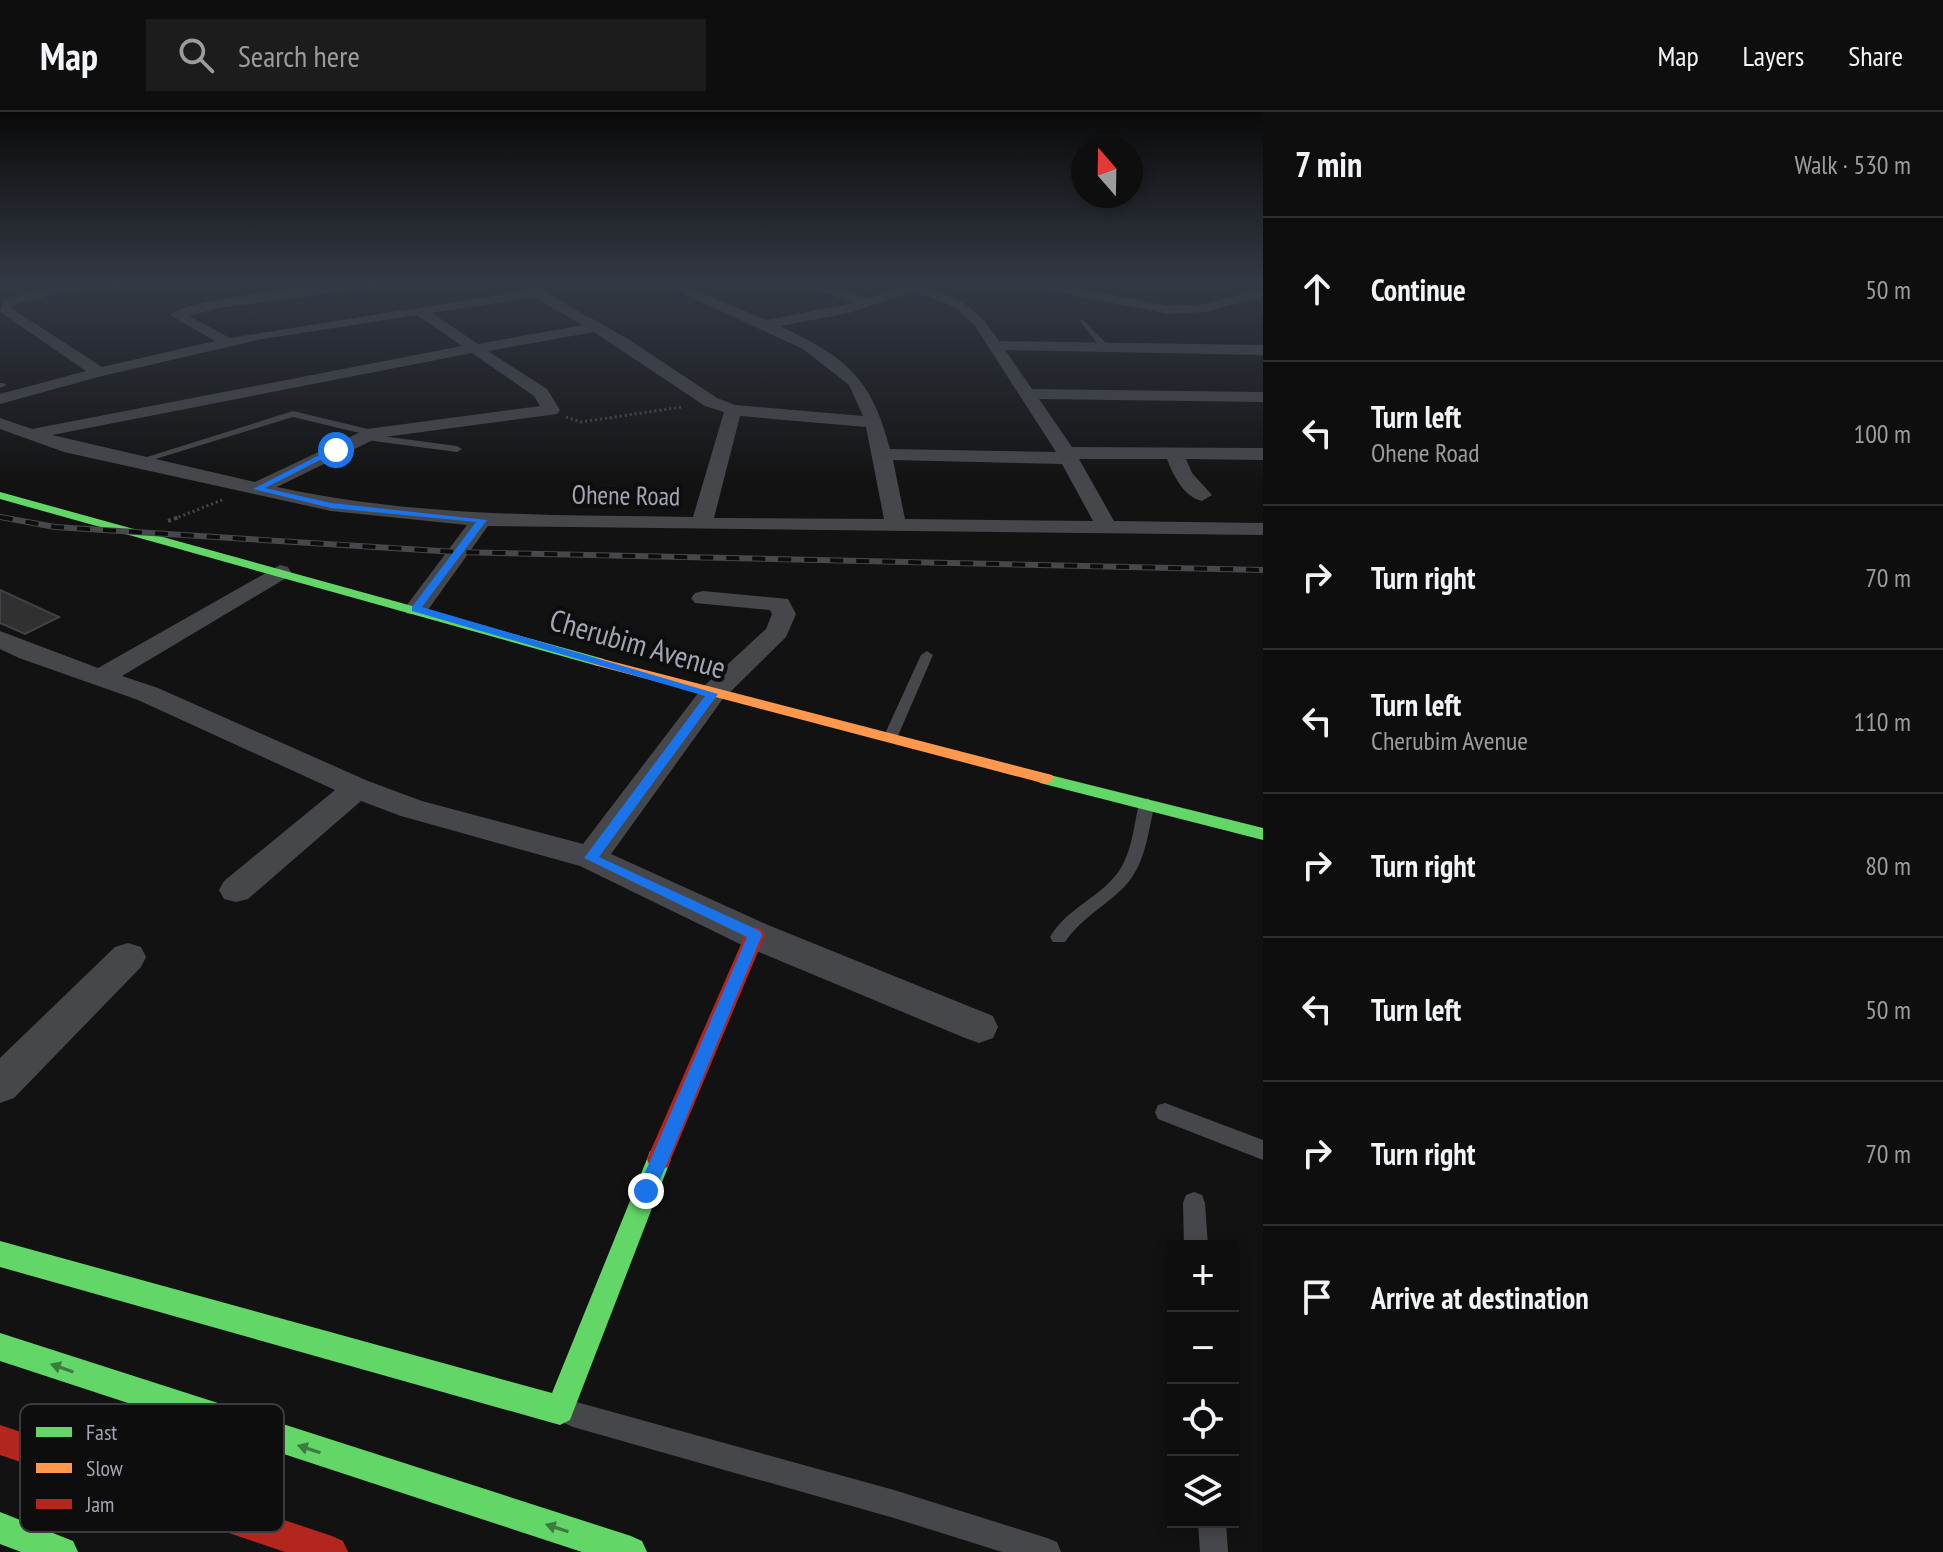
<!DOCTYPE html>
<html lang="en">
<head>
<meta charset="utf-8">
<style>
  :root { --surface:#0e0e0e; --page:#1c1c1c; --text:#f1f3f6; --muted:#9b9c9e; --line:#2e2e2e }
  body { margin:0; font-family:"PT Sans Narrow",sans-serif; background:var(--page); color:var(--text) }
  .controls { position:absolute; right:24px; bottom:24px; display:grid; overflow:hidden; border-radius:0px; box-shadow:0 4px 12px #0003 }
  .controls button { width:72px; height:72px; display:grid; place-items:center; padding:0; border:0; border-bottom:2px solid var(--line); background:var(--surface); color:var(--text); font:40px sans-serif }
  .compass { position:absolute; left:1071px; top:24px; width:72px; height:72px; border-radius:50%; background:var(--surface); box-shadow:0 4px 12px #0003; rotate:340deg }
  .stop { position:absolute; width:24px; height:24px; margin:-18px; border:6px solid #1a73e8; border-radius:50%; background:#fff }
  .stop.end { background:#1a73e8; border-color:#fff; box-shadow:0 2px 8px #0008 }
  .list { margin:0; padding:0; list-style:none }
  h2 { display:flex; justify-content:space-between; align-items:center; height:104px; margin:0; padding:0 32px; font-size:34px }
  h2 small { font-size:26px; font-weight:400; color:var(--muted) }
  .list li { display:grid; grid-template-columns:52px 1fr auto; gap:24px; align-items:center; box-sizing:border-box; height:144px; padding:0 32px; border-top:2px solid var(--line) }
  .list b { display:block; font-size:30px; white-space:nowrap }
  .list p { margin:0; font-size:26px; white-space:nowrap; color:var(--muted) }
  .list em { font-size:26px; font-style:normal; color:var(--muted) }
  .icon { flex:none; width:44px; height:44px; fill:none; stroke:currentColor; stroke-width:2; stroke-linecap:round; stroke-linejoin:round }
  .map { position:relative; flex:none; width:1263px; height:1440px; overflow:hidden }
  header { display:flex; align-items:center; gap:48px; box-sizing:border-box; height:112px; padding:0 40px; background:var(--surface); border-bottom:2px solid var(--line) }
  header strong { font-size:38px }
  nav { display:flex; gap:44px; margin-inline-start:auto; font-size:28px }
  .search { width:560px; height:72px; background:var(--page); display:flex; align-items:center; gap:20px; box-sizing:border-box; padding:0 28px; border-radius:0px; color:var(--muted); font-size:30px }
  main { display:flex }
  aside { flex:1; background:var(--surface) }
  .map>svg:first-child { display:block }
  .building { fill:#303031; stroke:#414246; stroke-width:2 }
  .lines { fill:none; stroke-linecap:round; stroke-linejoin:round }
  .path-far1 { stroke:#48484d; stroke-width:3; stroke-dasharray:2 3; stroke-linecap:butt }
  .path { stroke:#48484d; stroke-width:4; stroke-dasharray:3 4; stroke-linecap:butt }
  .lane { fill:#46474b; fill-rule:evenodd }
  .street { fill:#46474b; fill-rule:evenodd }
  .fast { fill:#63d668; fill-rule:evenodd }
  .slow { fill:#ff974d; fill-rule:evenodd }
  .jam { fill:#b3261e; fill-rule:evenodd }
  .rail-far1-casing { stroke:#46484b; stroke-width:4 }
  .rail-casing { stroke:#46484b; stroke-width:6 }
  .rail-far1 { stroke:#0d0d0e; stroke-width:3; stroke-dasharray:8; stroke-linecap:butt }
  .rail { stroke:#0d0d0e; stroke-width:4; stroke-dasharray:13; stroke-linecap:butt }
  .oneway { fill:#3c7c40 }
  .route { fill:#1a73e8 }
  .labels { text-anchor:middle; dominant-baseline:central; stroke-width:8; stroke-linejoin:round; paint-order:stroke }
  .far-street-label { font-size:26px; fill:#a2a6b4; stroke:#0d0d0e }
  .street-label { font-size:30px; fill:#a2a6b4; stroke:#0d0d0e }
  .key { fill:#0d0d0e; stroke:#3a3b40; stroke-width:2 }
  .key-label { font-size:22px; fill:#a2a6b4 }
</style>
</head>
<body>
<header>
<strong>Map</strong>
<div class="search"><svg class="icon" aria-label="search" viewBox="0 0 24 24"><circle cx="10" cy="10" r="6"/><path d="M15 15l6 6"/></svg>Search here</div>
<nav><a>Map</a><a>Layers</a><a>Share</a></nav>
</header>
<main>
<div class="map">
<svg width="1263" height="1440" viewBox="0 0 1263 1440">
  <rect width="100%" height="100%" fill="#121212"/>
  <polygon class="building" points="0,478 59,505 25,522 0,511"/>
  <g class="lines">
    <g class="path-far1">
      <polyline points="566,305 581,310 682,295"/>
      <polyline points="174,407 222,388"/>
    </g>
    <polyline class="path" points="168,409 179,405"/>
    <g class="lane">
      <polygon points="1079,208 1083,208 1107,232 1107,236 1101,236"/>
      <polygon points="0,271 3,271 7,273 0,276"/>
      <polygon points="293,299 376,319 374,323 457,334 462,337 457,340 366,328 361,325 368,323 293,305 139,352 131,350"/>
      <polygon points="927,539 933,543 897,626 895,629 885,629 883,626 921,543"/>
      <path d="M1147,686L1155,691C1148,719 1146,752 1125,774C1106,794 1081,806 1065,830H1053L1050,825C1067,796 1101,785 1119,759C1132,740 1134,713 1139,691Z"/>
      <polygon points="1165,991 1263,1028 1263,1048 1158,1007 1155,1000 1158,993"/>
      <polygon points="1194,1080 1202,1083 1205,1091 1208,1134 1184,1134 1183,1091 1186,1083"/>
      <polygon points="573,1289 894,1378 1047,1426 1057,1430 1061,1440 1002,1440 894,1406 573,1315 564,1311 560,1302 564,1293"/>
      <polygon points="1198,1410 1226,1410 1228,1440 1200,1440"/>
    </g>
    <g class="street">
      <path d="M89,170H130L124,174L59,181L13,193L11,196L102,255L215,229L170,203C194,184 348,170 384,170L378,174L214,197L189,204L230,226L528,178L522,170H534L541,178L628,227L717,286L735,293L863,304L849,273L803,237L658,170H675L767,208L853,191L796,170H815L866,186L916,170H935L926,175C965,189 975,194 999,229L1263,233V243L1005,238L1032,277L1263,280V290L1039,287L1072,335L1263,336V348L1186,347L1192,361L1212,383L1202,389C1184,385 1173,363 1167,347H1079L1114,409L1263,411V423L488,414L425,502H407L404,497L467,413L331,399L64,340L0,317V306L32,317L462,234L417,203L263,227L102,264L0,292V282L86,259L0,200L3,187L59,173ZM914,179L955,195L975,214L1056,340L890,337C871,264 846,246 780,214L849,201ZM534,185L583,213L478,232L432,201ZM594,220L705,294L724,300L693,405C553,403 414,405 277,375L377,326L557,302L560,298L547,277L488,239ZM472,241L534,284L540,294L367,317L255,370L52,323ZM740,304L866,315L884,407L714,406ZM893,348L1062,352L1093,409L905,407Z"/>
      <polygon points="1020,170 1045,170 1169,194 1204,192 1263,176 1263,184 1205,200 1169,202 1026,174"/>
      <polygon points="280,453 288,455 291,460 288,465 122,564 158,576 368,669 422,689 583,732 702,576 766,517 772,502 770,498 695,491 691,486 695,481 703,479 788,487 796,502 786,525 722,588 611,742 768,813 993,904 998,915 993,926 979,931 965,926 742,833 580,754 401,704 361,689 248,787 236,790 224,787 219,778 224,769 335,678 138,588 19,546 0,537 0,519 98,556"/>
      <polygon points="128,831 141,835 146,845 141,855 14,986 0,991 0,946 115,835"/>
    </g>
    <g class="fast">
      <polygon points="0,380 604,547 606,550 599,554 594,553 0,387"/>
      <polygon points="1046,662 1263,716 1263,728 1040,671 1038,667 1040,663"/>
      <polygon points="659,1036 668,1039 671,1047 570,1308 560,1313 0,1155 0,1129 552,1281 647,1047 650,1039"/>
      <polygon points="0,1221 631,1424 642,1429 647,1440 582,1440 0,1249"/>
      <polygon points="0,1400 73,1429 78,1440 21,1440 0,1432"/>
    </g>
    <polygon class="slow" points="599,546 1052,663 1054,667 1046,672 594,553 592,550"/>
    <g class="jam">
      <polygon points="755,815 762,818 765,823 671,1047 668,1055 659,1058 650,1055 647,1047 745,823 748,818"/>
      <polygon points="0,1313 332,1424 343,1429 348,1440 285,1440 0,1343"/>
    </g>
    <defs>
      <polyline id="rail-far1" points="0,405 10,407"/>
      <polyline id="rail" points="0,405 55,415 456,440 1263,458"/>
    </defs>
    <use href="#rail-far1" class="rail-far1-casing"/>
    <use href="#rail" class="rail-casing"/>
    <use href="#rail-far1" class="rail-far1"/>
    <use href="#rail" class="rail"/>
  </g>
  <defs><path id="oneway-solid" d="M-6-.8H1V-3.2L6.5 0L1 3.2V.8H-6Z" transform="scale(2)"/></defs>
  <g class="oneway">
    <use href="#oneway-solid" transform="translate(62 1256) rotate(-161)"/>
    <use href="#oneway-solid" transform="translate(309 1337) rotate(-162)"/>
    <use href="#oneway-solid" transform="translate(557 1416) rotate(-162)"/>
  </g>
  <linearGradient id="sky" x2="0" y2="1"><stop stop-color="#0a0a0a"/><stop offset="0.46" stop-color="#333944"/><stop offset="1" stop-color="#333944" stop-opacity="0"/></linearGradient>
  <rect width="1263" height="372" fill="url(#sky)"/>
  <polygon class="route" points="333,336 340,338 265,376 331,391 487,408 422,495 718,582 599,745 760,819 762,823 653,1085 646,1088 640,1085 637,1079 747,825 584,746 705,584 412,499 412,495 476,410 331,396 253,377"/>
  <g class="labels">
    <g class="far-street-label">
      <text transform="translate(626 383) rotate(1)">Ohene Road</text>
    </g>
    <g class="street-label">
      <text transform="translate(638 531) rotate(16)">Cherubim Avenue</text>
    </g>
  </g>
  <rect x="20" y="1292" width="264" height="128" rx="12" class="key"/>
  <rect x="36" y="1315" width="36" height="10" fill="#63d668"/>
  <rect x="36" y="1351" width="36" height="10" fill="#ff974d"/>
  <rect x="36" y="1387" width="36" height="10" fill="#b3261e"/>
  <g class="key-label">
    <text x="86" y="1328">Fast</text>
    <text x="86" y="1364">Slow</text>
    <text x="86" y="1400">Jam</text>
  </g>
</svg>
<div class="controls">
<button>+</button>
<button>−</button>
<button><svg class="icon" aria-label="locate" viewBox="0 0 24 24"><circle cx="12" cy="12" r="6"/><path d="M12 2v4M12 18v4M2 12h4M18 12h4"/></svg></button>
<button><svg class="icon" aria-label="layers" viewBox="0 0 24 24"><path d="M12 4l9 5-9 5-9-5zM3 14l9 5 9-5"/></svg></button>
</div>
<svg class="compass" viewBox="-18 -18 36 36"><path d="M0-13l5 13h-10z" fill="#e53935"/><path d="M0 13l5-13h-10z" fill="#9b9c9e"/></svg>
<div class="stop" style="left:336px;top:338px"></div>
<div class="stop end" style="left:646px;top:1079px"></div>
</div>
<aside>
<h2>7 min<small>Walk · 530 m</small></h2>
<ul class="list">
<li><svg class="icon" aria-label="ahead" viewBox="0 0 24 24"><path d="M12 20V5M6 11l6-6 6 6"/></svg><div><b>Continue</b></div><em>50 m</em></li>
<li><svg class="icon" aria-label="left" viewBox="0 0 24 24"><path d="M17 20v-9H6M10 6l-5 5 5 5"/></svg><div><b>Turn left</b><p>Ohene Road</p></div><em>100 m</em></li>
<li><svg class="icon" aria-label="right" viewBox="0 0 24 24"><path d="M7 20v-9h11M14 6l5 5-5 5"/></svg><div><b>Turn right</b></div><em>70 m</em></li>
<li><svg class="icon" aria-label="left" viewBox="0 0 24 24"><path d="M17 20v-9H6M10 6l-5 5 5 5"/></svg><div><b>Turn left</b><p>Cherubim Avenue</p></div><em>110 m</em></li>
<li><svg class="icon" aria-label="right" viewBox="0 0 24 24"><path d="M7 20v-9h11M14 6l5 5-5 5"/></svg><div><b>Turn right</b></div><em>80 m</em></li>
<li><svg class="icon" aria-label="left" viewBox="0 0 24 24"><path d="M17 20v-9H6M10 6l-5 5 5 5"/></svg><div><b>Turn left</b></div><em>50 m</em></li>
<li><svg class="icon" aria-label="right" viewBox="0 0 24 24"><path d="M7 20v-9h11M14 6l5 5-5 5"/></svg><div><b>Turn right</b></div><em>70 m</em></li>
<li><svg class="icon" aria-label="arrive" viewBox="0 0 24 24"><path d="M6 21V4h12l-3 4 3 4H6"/></svg><div><b>Arrive at destination</b></div></li>
</ul>
</aside>
</main>
</body>
</html>
